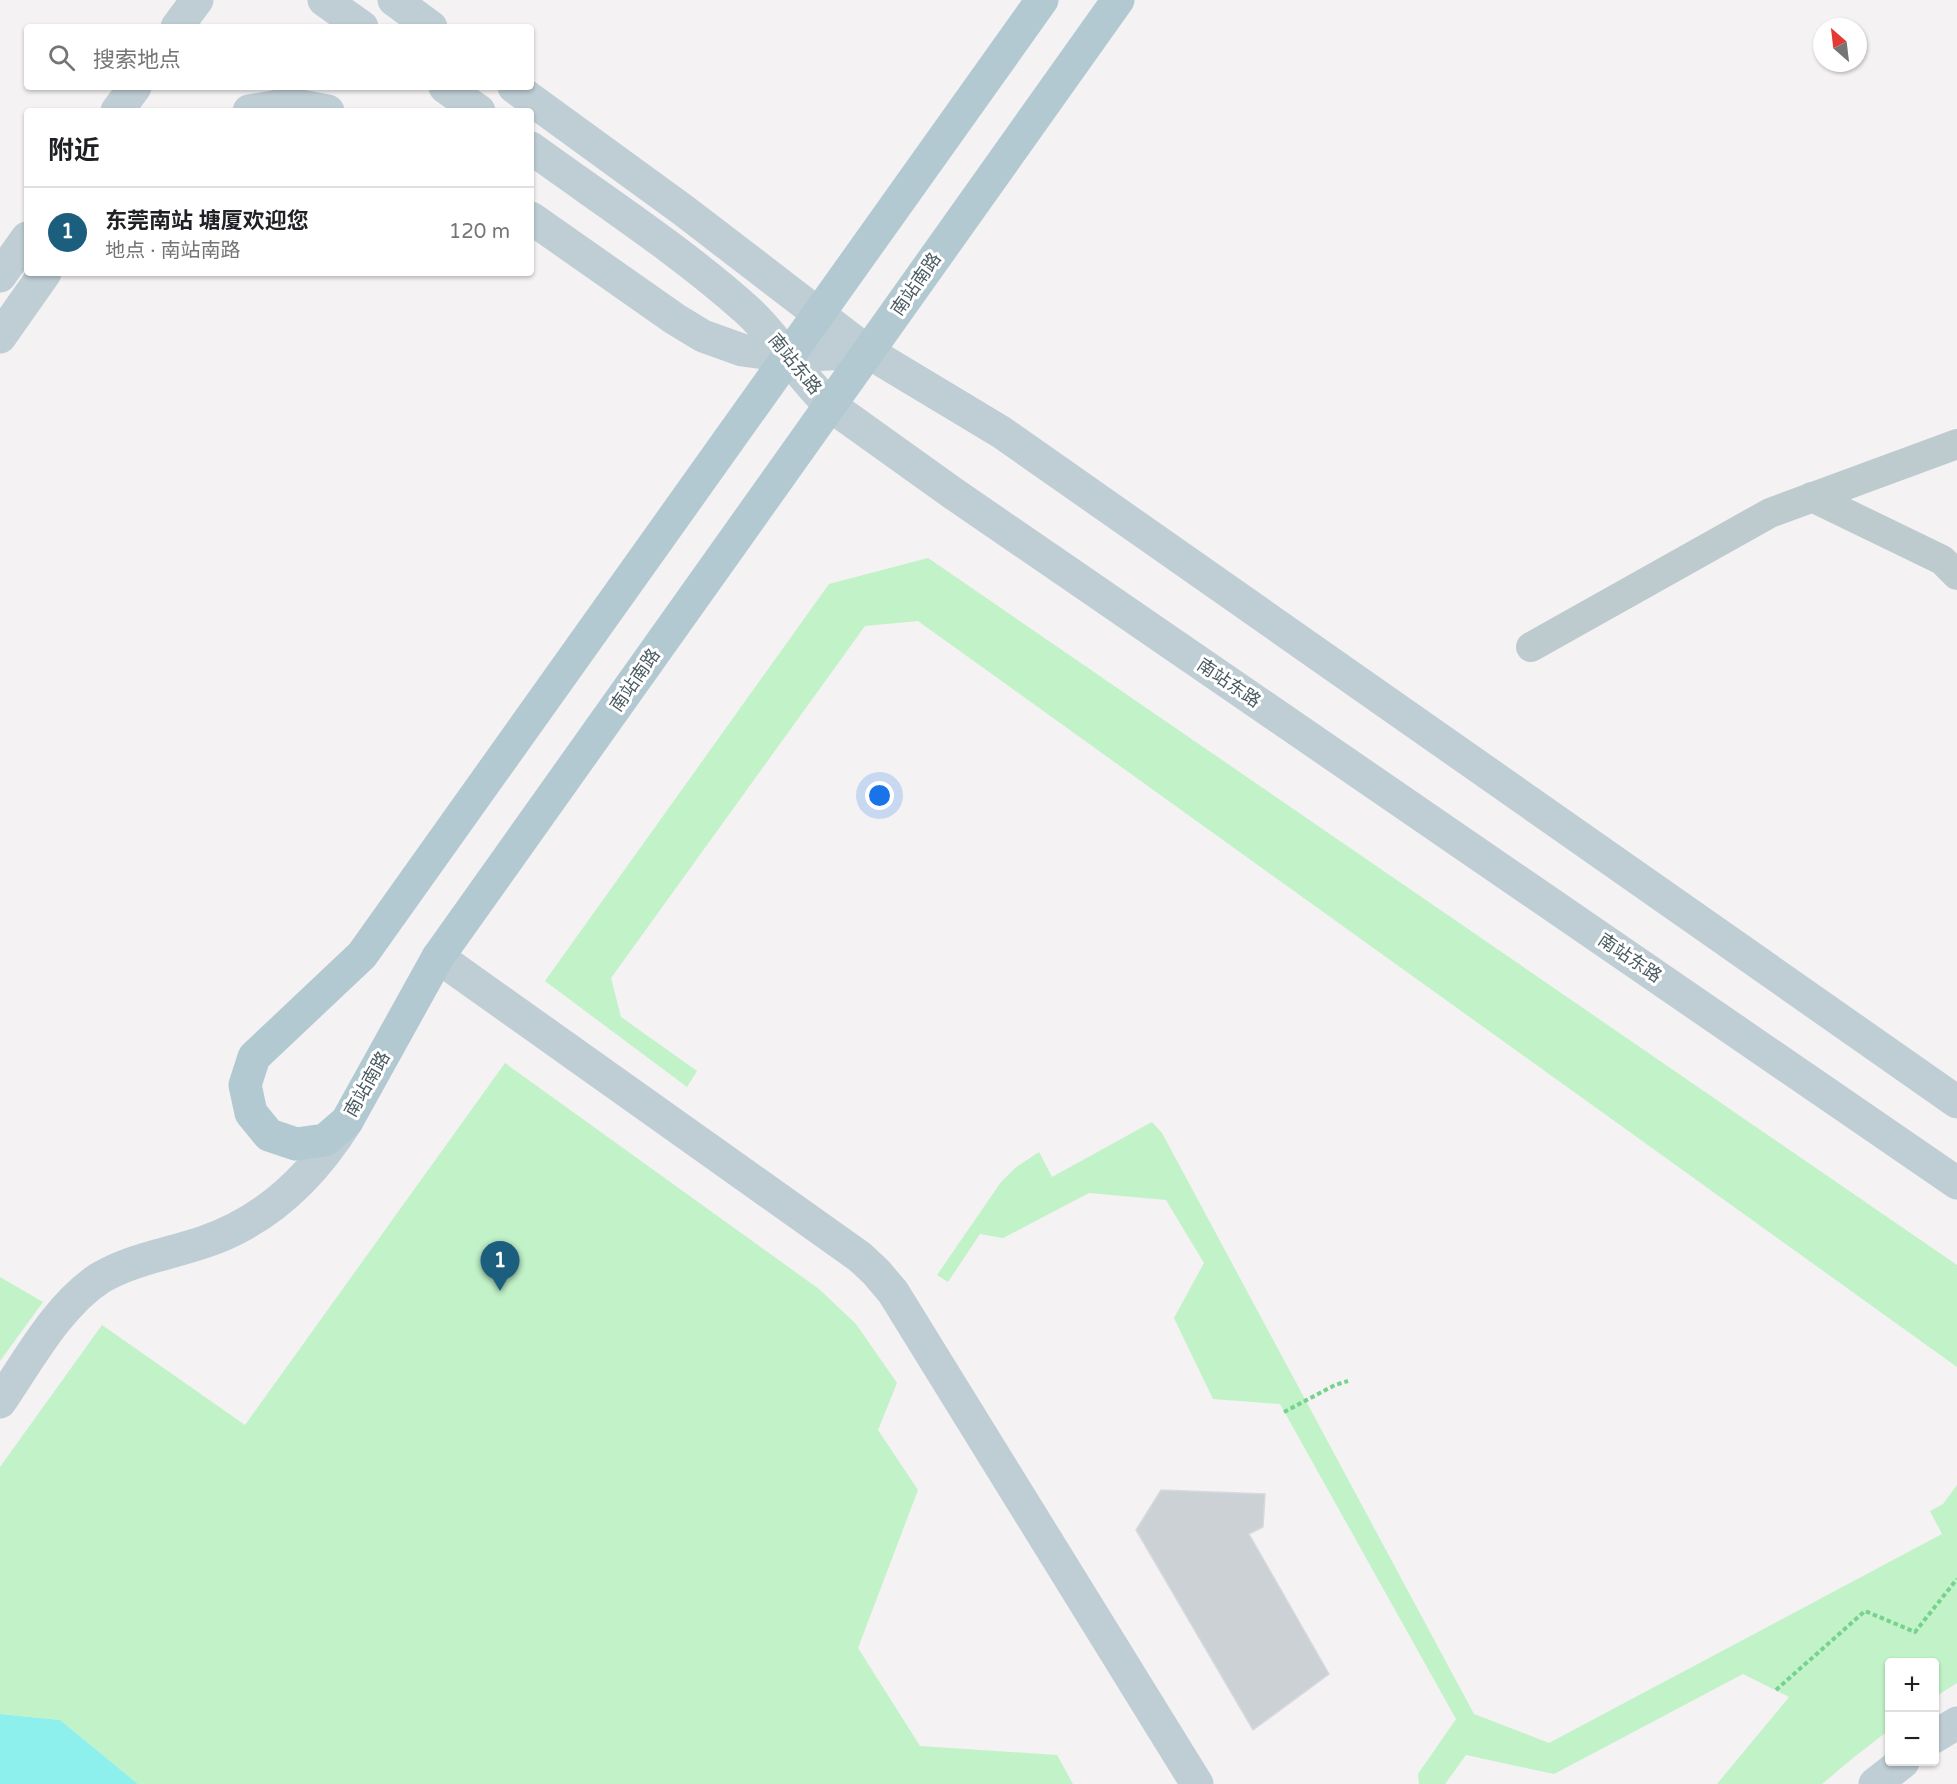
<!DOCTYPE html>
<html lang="zh">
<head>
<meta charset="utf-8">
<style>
  :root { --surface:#fff; --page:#f2f2f2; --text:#202124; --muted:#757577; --line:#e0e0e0; --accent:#1b5e7e }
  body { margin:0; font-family:"Varela Round","Noto Sans SC",sans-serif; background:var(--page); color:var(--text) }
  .controls { position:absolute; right:18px; bottom:18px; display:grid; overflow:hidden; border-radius:6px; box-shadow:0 2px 4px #0004 }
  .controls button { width:54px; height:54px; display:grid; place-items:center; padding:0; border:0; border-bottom:2px solid var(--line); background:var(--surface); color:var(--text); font:30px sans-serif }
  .compass { position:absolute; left:1813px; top:18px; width:54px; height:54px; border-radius:50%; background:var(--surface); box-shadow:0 2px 4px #0004; rotate:332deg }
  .you { position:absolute; left:880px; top:796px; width:21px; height:21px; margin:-15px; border:4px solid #fff; border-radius:50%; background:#1a73e8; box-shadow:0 0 0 9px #1a73e833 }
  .badge { display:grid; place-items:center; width:39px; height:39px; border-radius:50%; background:var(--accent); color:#fff; font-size:20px; font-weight:700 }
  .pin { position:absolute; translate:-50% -50px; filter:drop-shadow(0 2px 3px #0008) }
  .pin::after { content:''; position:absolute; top:32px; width:21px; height:18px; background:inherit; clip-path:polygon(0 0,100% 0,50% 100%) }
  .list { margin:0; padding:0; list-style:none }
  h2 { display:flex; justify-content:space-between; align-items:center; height:78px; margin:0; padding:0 24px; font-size:26px }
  h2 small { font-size:20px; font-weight:400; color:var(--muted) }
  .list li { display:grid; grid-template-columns:39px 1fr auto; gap:18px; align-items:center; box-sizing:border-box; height:90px; padding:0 24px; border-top:2px solid var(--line) }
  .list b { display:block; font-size:22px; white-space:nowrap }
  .list p { margin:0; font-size:20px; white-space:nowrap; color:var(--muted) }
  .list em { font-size:20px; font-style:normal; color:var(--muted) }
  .icon { flex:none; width:33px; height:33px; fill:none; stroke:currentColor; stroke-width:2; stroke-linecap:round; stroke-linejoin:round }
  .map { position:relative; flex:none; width:1957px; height:1784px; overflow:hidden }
  .search { position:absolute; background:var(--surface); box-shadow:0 2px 4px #0004; left:24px; top:24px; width:510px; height:66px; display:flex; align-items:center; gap:15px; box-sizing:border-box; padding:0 21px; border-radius:6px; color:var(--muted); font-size:22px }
  .panel { position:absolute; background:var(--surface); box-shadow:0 2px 4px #0004; left:24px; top:108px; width:510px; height:168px; border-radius:6px }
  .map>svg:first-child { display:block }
  .green { fill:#c1f2c8 }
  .water { fill:#8df0ec }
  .building { fill:#ccd1d5; stroke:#d6dade; stroke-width:1.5 }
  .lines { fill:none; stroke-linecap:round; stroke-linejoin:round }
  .path { stroke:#77d28e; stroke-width:4; stroke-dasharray:4.5 3; stroke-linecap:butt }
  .street { stroke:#bdcbcf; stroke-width:30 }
  .secondary { stroke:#beced4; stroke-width:33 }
  .primary { stroke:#b2c9d1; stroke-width:33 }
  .labels { text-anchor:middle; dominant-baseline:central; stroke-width:6; stroke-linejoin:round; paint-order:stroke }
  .street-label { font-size:18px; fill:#495b61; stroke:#fff }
</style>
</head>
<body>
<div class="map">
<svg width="1957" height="1784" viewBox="0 0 1957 1784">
  <rect width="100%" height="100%" fill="#f4f2f3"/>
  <g class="green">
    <polygon points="928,558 1957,1265 1957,1367 918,621 865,626 611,978 621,1017 697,1071 687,1087 545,981 829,584"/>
    <polygon points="505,1063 819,1289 856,1324 897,1383 878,1430 918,1490 858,1648 920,1746 1057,1755 1073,1784 138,1784 60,1720 0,1714 0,1467 102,1325 245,1425"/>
    <polygon points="1152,1122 1162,1133 1474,1714 1549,1743 1942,1534 1930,1511 1943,1504 1957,1485 1957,1683 1935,1697 1934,1662 1890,1662 1889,1730 1853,1758 1822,1784 1717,1784 1789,1697 1743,1674 1554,1774 1466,1755 1445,1784 1419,1784 1418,1774 1456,1719 1280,1404 1213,1399 1174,1318 1204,1263 1166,1200 1089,1193 1003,1238 980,1234 948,1282 937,1275 1001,1182 1015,1168 1039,1152 1052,1177"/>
    <polygon points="0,1277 43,1302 0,1361"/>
  </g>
  <polygon class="water" points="0,1714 60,1720 138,1784 0,1784"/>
  <polygon class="building" points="1161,1490 1265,1494 1263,1527 1249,1534 1329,1674 1253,1730 1136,1530"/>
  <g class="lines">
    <g class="path">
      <polyline points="1284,1412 1335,1385 1348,1381"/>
      <polyline points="1776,1690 1865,1611 1915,1632 1957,1579"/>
    </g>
    <g class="street">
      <polyline points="1812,497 1942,560 1957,575"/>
      <polyline points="1531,647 1770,513 1957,444"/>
    </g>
    <g class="secondary">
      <polyline points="324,0 362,27"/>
      <polyline points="394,0 431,27"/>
      <polyline points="177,27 197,0"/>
      <polyline points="445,87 479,111"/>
      <polyline points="514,87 683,210 868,352 1001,432 1957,1102"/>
      <polyline points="117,111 135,87"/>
      <polyline points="249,111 290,104 328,111"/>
      <path d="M531,148C604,201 680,250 747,310C779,339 799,377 831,406L954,494L1957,1183"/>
      <polyline points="531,218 675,319 703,336 742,350 789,356 868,352"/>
      <polyline points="0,276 27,238"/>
      <polyline points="0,337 45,273"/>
      <polyline points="438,957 860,1257 876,1272 893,1292 1197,1784"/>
      <path d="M0,1402C28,1361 58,1305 100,1278C132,1259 169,1254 204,1242C267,1221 312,1177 347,1121"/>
      <polyline points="1934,1737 1957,1723"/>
      <polyline points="1875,1784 1903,1762"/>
    </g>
    <polyline class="primary" points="1042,0 362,955 254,1057 245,1085 251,1113 269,1135 296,1144 325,1140 347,1121 438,957 1118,0"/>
  </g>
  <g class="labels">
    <g class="street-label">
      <text transform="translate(916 284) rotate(-55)">南站南路</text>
      <text transform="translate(795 364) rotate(51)">南站东路</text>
      <text transform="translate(635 680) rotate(-55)">南站南路</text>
      <text transform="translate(1229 683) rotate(34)">南站东路</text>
      <text transform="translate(1630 958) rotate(34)">南站东路</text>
      <text transform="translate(367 1084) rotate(-60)">南站南路</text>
    </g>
  </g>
</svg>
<div class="controls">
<button>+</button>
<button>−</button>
</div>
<svg class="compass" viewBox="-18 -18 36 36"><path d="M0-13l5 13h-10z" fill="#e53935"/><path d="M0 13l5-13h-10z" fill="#757577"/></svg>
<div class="you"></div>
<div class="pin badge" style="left:500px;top:1291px">1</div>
<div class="search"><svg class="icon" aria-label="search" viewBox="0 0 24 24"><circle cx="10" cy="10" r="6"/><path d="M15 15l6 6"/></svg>搜索地点</div>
<section class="panel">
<h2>附近<small></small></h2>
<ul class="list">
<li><span class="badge">1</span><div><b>东莞南站 塘厦欢迎您</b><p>地点 · 南站南路</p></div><em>120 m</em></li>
</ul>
</section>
</div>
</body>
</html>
